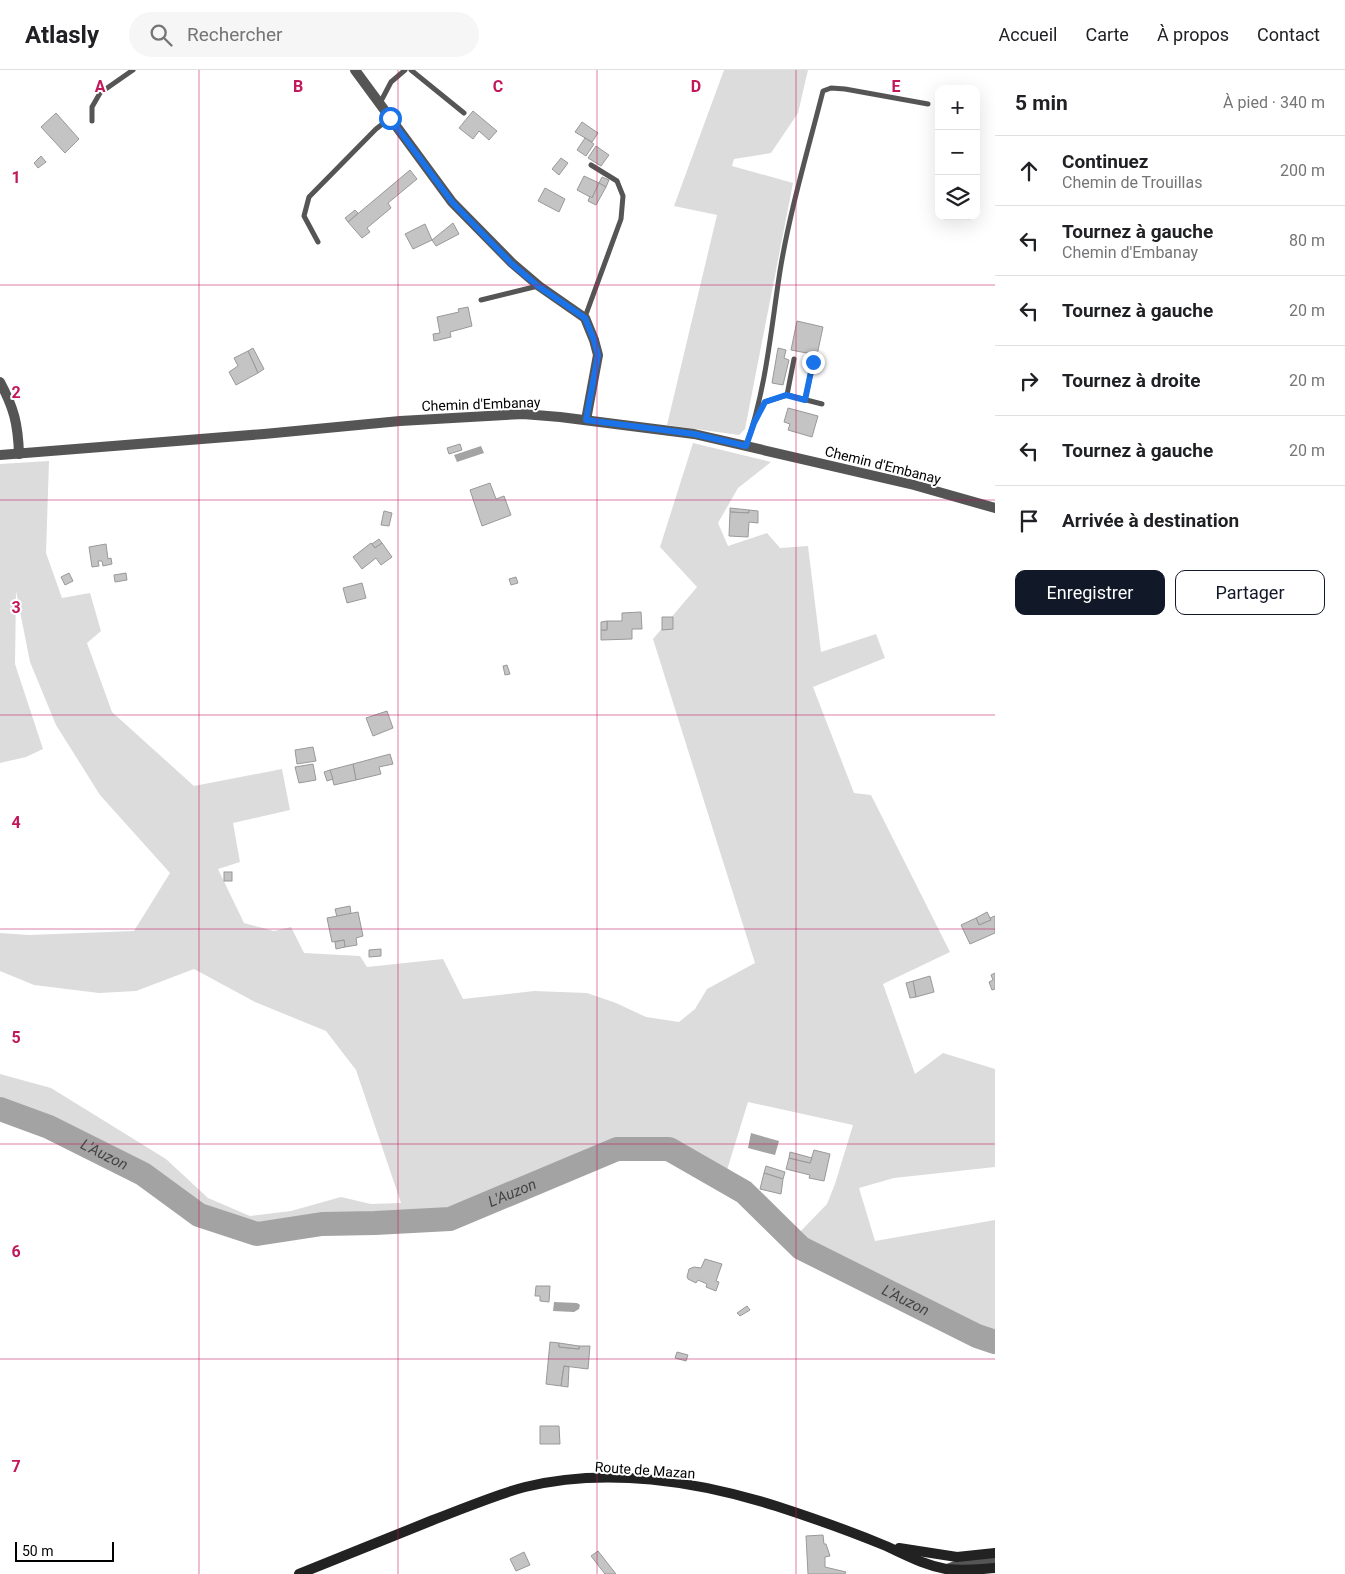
<!DOCTYPE html>
<html lang="fr">
<head>
<meta charset="utf-8">
<style>
  :root { --surface:#fff; --page:#f6f6f6; --text:#202124; --muted:#757577; --line:#e0e0e0; --accent:#111827 }
  body { margin:0; font-family:Roboto,sans-serif; background:var(--page); color:var(--text) }
  .controls { position:absolute; right:15px; top:15px; display:grid; overflow:hidden; border-radius:10px; box-shadow:0 5px 20px #0002 }
  .controls button { width:45px; height:45px; display:grid; place-items:center; padding:0; border:0; border-bottom:1px solid var(--line); background:var(--surface); color:var(--text); font:25px sans-serif }
  .scale { position:absolute; left:15px; bottom:12px; width:99px; box-sizing:border-box; padding-left:5px; border:2px solid #000; border-top:0; font-size:14px; line-height:18px; white-space:nowrap; color:#000; -webkit-text-stroke:4px #fff; paint-order:stroke }
  .stop { position:absolute; width:15px; height:15px; margin:-11px; border:4px solid #1a73e8; border-radius:50%; background:#fff }
  .stop.end { background:#1a73e8; border-color:#fff; box-shadow:0 1px 5px #0008 }
  .list { margin:0; padding:0; list-style:none }
  h2 { display:flex; justify-content:space-between; align-items:center; height:65px; margin:0; padding:0 20px; font-size:21px }
  h2 small { font-size:16px; font-weight:400; color:var(--muted) }
  .list li { display:grid; grid-template-columns:32px 1fr auto; gap:15px; align-items:center; box-sizing:border-box; height:70px; padding:0 20px; border-top:1px solid var(--line) }
  .list b { display:block; font-size:19px; white-space:nowrap }
  .list p { margin:0; font-size:16px; white-space:nowrap; color:var(--muted) }
  .list em { font-size:16px; font-style:normal; color:var(--muted) }
  .actions { display:flex; gap:10px; padding:15px 20px }
  .actions a { flex:1; padding:11px 0; border:1px solid var(--accent); border-radius:10px; text-align:center; font-size:18px; color:var(--accent) }
  .actions .main { background:var(--accent); color:#fff }
  .icon { flex:none; width:28px; height:28px; fill:none; stroke:currentColor; stroke-width:2; stroke-linecap:round; stroke-linejoin:round }
  .map { position:relative; flex:none; width:995px; height:1504px; overflow:hidden }
  header { display:flex; align-items:center; gap:30px; box-sizing:border-box; height:70px; padding:0 25px; background:var(--surface); border-bottom:1px solid var(--line) }
  header strong { font-size:24px }
  nav { display:flex; gap:28px; margin-inline-start:auto; font-size:18px }
  .search { width:350px; height:45px; background:var(--page); display:flex; align-items:center; gap:12px; box-sizing:border-box; padding:0 18px; border-radius:28px; color:var(--muted); font-size:19px }
  main { display:flex }
  aside { flex:1; background:var(--surface) }
  .map>svg:first-child { display:block }
  .green { fill:#dcdcdc }
  .water { fill:#a3a3a3 }
  .lines { fill:none; stroke-linecap:round; stroke-linejoin:round }
  .river { stroke:#a3a3a3; stroke-width:24 }
  .building { fill:#c4c4c4; stroke:#999 }
  .lane { stroke:#555; stroke-width:5 }
  .street { stroke:#555; stroke-width:10 }
  .secondary { stroke:#222; stroke-width:10 }
  .route { stroke:#1a73e8; stroke-width:6 }
  .grid { fill:none; stroke:#c2185b; stroke-width:1; stroke-opacity:0.55 }
  .labels { text-anchor:middle; dominant-baseline:central; stroke-width:4; stroke-linejoin:round; paint-order:stroke }
  .street-label { font-size:14px; fill:#000; stroke:#fff }
  .water-label { font-size:15px; font-style:italic; fill:#444; stroke:#fff }
  .grid-label { font-size:16px; text-anchor:middle; font-weight:bold; fill:#c2185b; stroke:#fff; stroke-width:4; stroke-linejoin:round; paint-order:stroke }
</style>
</head>
<body>
<header>
<strong>Atlasly</strong>
<div class="search"><svg class="icon" aria-label="search" viewBox="0 0 24 24"><circle cx="10" cy="10" r="6"/><path d="M15 15l6 6"/></svg>Rechercher</div>
<nav><a>Accueil</a><a>Carte</a><a>À propos</a><a>Contact</a></nav>
</header>
<main>
<div class="map">
<svg width="995" height="1504" viewBox="0 0 995 1504">
  <rect width="100%" height="100%" fill="#fff"/>
  <g class="green">
    <polygon points="724,0 808,0 798,43 771,83 734,89 732,96 793,113 745,359 739,365 667,355 717,145 674,136"/>
    <polygon points="693,373 771,392 738,418 718,453 728,476 767,463 780,478 808,476 821,582 876,564 885,588 813,617 854,723 871,725 950,882 883,914 915,1004 943,983 995,999 995,1097 894,1108 859,1118 875,1171 995,1150 995,1261 954,1246 803,1173 797,1165 827,1134 835,1114 853,1055 748,1032 727,1100 669,1071 617,1073 447,1145 322,1149 256,1157 202,1140 143,1097 48,1053 0,1034 0,1004 51,1018 166,1089 208,1128 250,1146 291,1141 341,1127 371,1134 401,1133 356,1000 326,961 255,932 194,899 136,921 99,923 34,915 0,901 0,863 29,865 134,861 170,803 100,725 56,655 30,592 16,521 15,594 43,679 26,687 0,693 0,394 49,391 46,483 62,528 90,523 101,561 87,573 112,642 194,716 282,699 290,740 233,753 240,792 218,799 244,853 274,861 291,857 304,883 360,886 367,897 443,889 463,929 534,921 587,923 616,933 646,947 679,952 695,939 707,919 755,893 653,569 697,517 660,477"/>
  </g>
  <g class="water">
    <polygon points="481,376 484,383 457,392 454,385"/>
    <polygon points="751,1063 779,1071 775,1085 748,1078"/>
    <polygon points="554,1232 577,1233 580,1235 579,1239 574,1242 553,1241"/>
  </g>
  <g class="lines">
    <path class="river" id="s1" d="M0,1039L49,1057L143,1104L199,1145L257,1164L322,1154L375,1153L450,1149L617,1079H669L744,1122L801,1178L977,1266L995,1272"/>
  </g>
  <g class="building">
    <polygon points="473,41 497,61 489,70 479,61 473,69 459,58"/>
    <polygon points="56,43 79,69 65,83 41,57"/>
    <polygon points="582,52 598,63 592,72 575,62"/>
    <polygon points="585,68 594,74 586,86 577,80"/>
    <polygon points="596,76 609,85 601,96 588,88"/>
    <polygon points="41,86 46,92 38,98 34,93"/>
    <polygon points="561,88 568,93 559,105 552,99"/>
    <polygon points="410,100 417,109 388,133 391,138 367,158 370,162 362,168 348,152"/>
    <polygon points="584,106 599,113 592,128 577,120"/>
    <polygon points="602,107 609,110 606,117 599,113"/>
    <polygon points="599,113 606,117 596,135 588,131 590,126 592,128"/>
    <polygon points="545,118 565,129 559,142 538,131"/>
    <polygon points="355,140 358,143 348,152 345,148"/>
    <polygon points="453,153 459,164 436,176 432,170"/>
    <polygon points="425,154 432,170 413,179 405,164"/>
    <polygon points="468,237 472,256 450,262 451,267 434,271 433,264 440,263 437,247 459,242 458,239"/>
    <polygon points="797,251 823,257 817,285 791,280"/>
    <polygon points="253,278 264,299 258,303 248,281"/>
    <polygon points="778,278 786,280 784,288 789,290 783,315 772,313"/>
    <polygon points="248,281 258,303 236,315 229,302 238,296 234,288"/>
    <polygon points="788,338 818,346 812,367 788,360 790,354 784,352"/>
    <polygon points="460,374 462,380 449,384 447,378"/>
    <polygon points="490,413 496,429 504,426 511,445 482,456 470,420"/>
    <polygon points="730,438 749,440 749,443 730,442"/>
    <polygon points="749,440 758,441 758,453 749,452 748,467 729,466 730,442 749,443"/>
    <polygon points="384,441 392,443 389,456 381,455"/>
    <polygon points="379,469 382,473 375,478 372,474"/>
    <polygon points="371,473 375,478 382,473 392,487 381,495 376,488 362,499 353,487"/>
    <polygon points="106,474 108,489 111,488 112,494 103,496 102,491 98,491 99,496 92,497 89,477"/>
    <polygon points="69,503 73,511 65,515 61,507"/>
    <polygon points="126,503 127,510 115,512 114,505"/>
    <polygon points="516,507 518,513 511,515 509,509"/>
    <polygon points="362,513 366,528 347,533 343,518"/>
    <polygon points="641,542 642,559 632,559 632,569 601,570 601,560 607,560 607,551 622,551 622,543"/>
    <polygon points="662,547 673,547 673,559 662,560"/>
    <polygon points="607,551 607,560 601,560 601,552"/>
    <polygon points="507,595 510,604 505,605 503,596"/>
    <polygon points="387,641 393,658 373,666 366,648"/>
    <polygon points="313,677 316,691 297,694 295,680"/>
    <polygon points="390,684 393,694 379,697 381,704 356,710 353,694"/>
    <polygon points="313,694 316,710 299,713 295,697"/>
    <polygon points="353,694 356,710 334,715 330,700"/>
    <polygon points="330,700 333,709 327,711 324,702"/>
    <rect x="224" y="802" width="8" height="9"/>
    <polygon points="350,836 351,844 337,847 335,839"/>
    <polygon points="358,842 363,866 356,868 357,875 345,877 344,870 332,872 327,848"/>
    <polygon points="987,842 991,850 979,855 976,848"/>
    <polygon points="995,846 995,863 970,874 961,855 976,848 979,855 991,850 990,848"/>
    <polygon points="344,870 345,877 336,879 335,872"/>
    <polygon points="381,879 381,886 369,887 369,880"/>
    <polygon points="995,903 995,919 992,920 989,912 993,910 991,905"/>
    <polygon points="930,906 934,922 916,927 913,911"/>
    <polygon points="913,911 916,927 910,928 906,913"/>
    <polygon points="814,1080 830,1084 824,1111 809,1108 810,1105 786,1099 789,1088 810,1093"/>
    <polygon points="790,1082 812,1088 810,1093 789,1088"/>
    <polygon points="766,1096 785,1102 783,1109 764,1103"/>
    <polygon points="764,1103 783,1109 781,1124 760,1119"/>
    <polygon points="705,1189 722,1194 716,1211 719,1212 716,1221 706,1217 707,1214 698,1210 696,1213 688,1209 687,1207 689,1199 694,1197 701,1198"/>
    <polygon points="536,1216 550,1216 549,1232 540,1231 540,1226 535,1226"/>
    <polygon points="747,1236 750,1240 740,1246 737,1243"/>
    <polygon points="550,1272 559,1273 559,1277 579,1279 579,1276 590,1276 588,1299 564,1296 561,1316 546,1314"/>
    <polygon points="559,1273 579,1276 579,1279 559,1277"/>
    <polygon points="677,1282 688,1285 686,1291 675,1288"/>
    <polygon points="564,1296 569,1297 568,1317 561,1316"/>
    <polygon points="540,1356 559,1356 560,1374 540,1374"/>
    <polygon points="823,1465 824,1474 826,1474 830,1486 825,1487 825,1497 846,1502 845,1504 808,1504 806,1466"/>
    <polygon points="598,1481 616,1504 605,1504 591,1486"/>
    <polygon points="524,1482 530,1495 516,1501 510,1489"/>
  </g>
  <g class="lines">
    <g class="lane">
      <polyline points="411,0 464,43"/>
      <polyline points="380,33 391,12 405,0"/>
      <polyline points="92,51 92,37 100,23 133,0"/>
      <polyline points="318,172 304,146 309,127 376,59 390,48"/>
      <polyline points="481,230 538,216"/>
      <polyline points="585,247 621,149 623,126 617,111 591,95"/>
      <polyline points="787,325 794,289"/>
      <polyline points="805,330 813,293"/>
      <polyline points="757,346 765,332 787,325 822,334"/>
      <path d="M746,376C766,320 771,259 780,201C790,140 808,80 823,21L831,18L845,19L928,34"/>
    </g>
    <g class="street">
      <polyline points="355,0 452,132 512,193 539,216 585,248 594,270 598,285 586,350"/>
      <path d="M0,312C14,338 18,354 19,384"/>
      <polyline points="0,385 264,364 400,351 523,344 560,347 694,364 914,415 995,438"/>
      <polyline points="947,1499 964,1493 995,1489"/>
    </g>
    <g class="secondary">
      <polyline points="899,1478 957,1487 995,1483"/>
      <path d="M299,1504C344,1486 388,1468 433,1450C463,1439 494,1425 525,1417C606,1397 697,1411 776,1436C813,1448 850,1461 886,1476C906,1485 924,1495 946,1499C962,1501 979,1499 995,1498"/>
    </g>
  </g>
  <g class="lines">
    <polyline class="route" points="390,48 452,132 512,194 538,216 585,248 594,270 598,285 586,350 694,364 746,376 754,353 765,332 786,325 805,330 813,292"/>
  </g>
  <path class="grid" d="M199,0V1504M398,0V1504M597,0V1504M796,0V1504M0,215H995M0,430H995M0,645H995M0,859H995M0,1074H995M0,1289H995"/>
  <g class="labels">
    <g class="street-label">
      <text transform="translate(481 334) rotate(-2)">Chemin d'Embanay</text>
      <text transform="translate(883 395) rotate(14)">Chemin d'Embanay</text>
      <text transform="translate(645 1400) rotate(4)">Route de Mazan</text>
    </g>
    <g class="water-label">
      <text stroke="none"><textPath href="#s1" startOffset="114">L'Auzon</textPath></text>
      <text stroke="none"><textPath href="#s1" startOffset="549">L'Auzon</textPath></text>
      <text stroke="none"><textPath href="#s1" startOffset="998">L'Auzon</textPath></text>
    </g>
  </g>
  <g class="grid-label">
    <text x="100" y="22">A</text>
    <text x="298" y="22">B</text>
    <text x="498" y="22">C</text>
    <text x="696" y="22">D</text>
    <text x="896" y="22">E</text>
    <text x="16" y="113">1</text>
    <text x="16" y="328">2</text>
    <text x="16" y="543">3</text>
    <text x="16" y="758">4</text>
    <text x="16" y="973">5</text>
    <text x="16" y="1187">6</text>
    <text x="16" y="1402">7</text>
  </g>
</svg>
<div class="controls">
<button>+</button>
<button>−</button>
<button><svg class="icon" aria-label="layers" viewBox="0 0 24 24"><path d="M12 4l9 5-9 5-9-5zM3 14l9 5 9-5"/></svg></button>
</div>
<div class="scale">50 m</div>
<div class="stop" style="left:390px;top:48px"></div>
<div class="stop end" style="left:813px;top:292px"></div>
</div>
<aside>
<h2>5 min<small>À pied · 340 m</small></h2>
<ul class="list">
<li><svg class="icon" aria-label="ahead" viewBox="0 0 24 24"><path d="M12 20V5M6 11l6-6 6 6"/></svg><div><b>Continuez</b><p>Chemin de Trouillas</p></div><em>200 m</em></li>
<li><svg class="icon" aria-label="left" viewBox="0 0 24 24"><path d="M17 20v-9H6M10 6l-5 5 5 5"/></svg><div><b>Tournez à gauche</b><p>Chemin d'Embanay</p></div><em>80 m</em></li>
<li><svg class="icon" aria-label="left" viewBox="0 0 24 24"><path d="M17 20v-9H6M10 6l-5 5 5 5"/></svg><div><b>Tournez à gauche</b></div><em>20 m</em></li>
<li><svg class="icon" aria-label="right" viewBox="0 0 24 24"><path d="M7 20v-9h11M14 6l5 5-5 5"/></svg><div><b>Tournez à droite</b></div><em>20 m</em></li>
<li><svg class="icon" aria-label="left" viewBox="0 0 24 24"><path d="M17 20v-9H6M10 6l-5 5 5 5"/></svg><div><b>Tournez à gauche</b></div><em>20 m</em></li>
<li><svg class="icon" aria-label="arrive" viewBox="0 0 24 24"><path d="M6 21V4h12l-3 4 3 4H6"/></svg><div><b>Arrivée à destination</b></div></li>
</ul>
<div class="actions"><a class="main">Enregistrer</a><a>Partager</a></div>
</aside>
</main>
</body>
</html>
